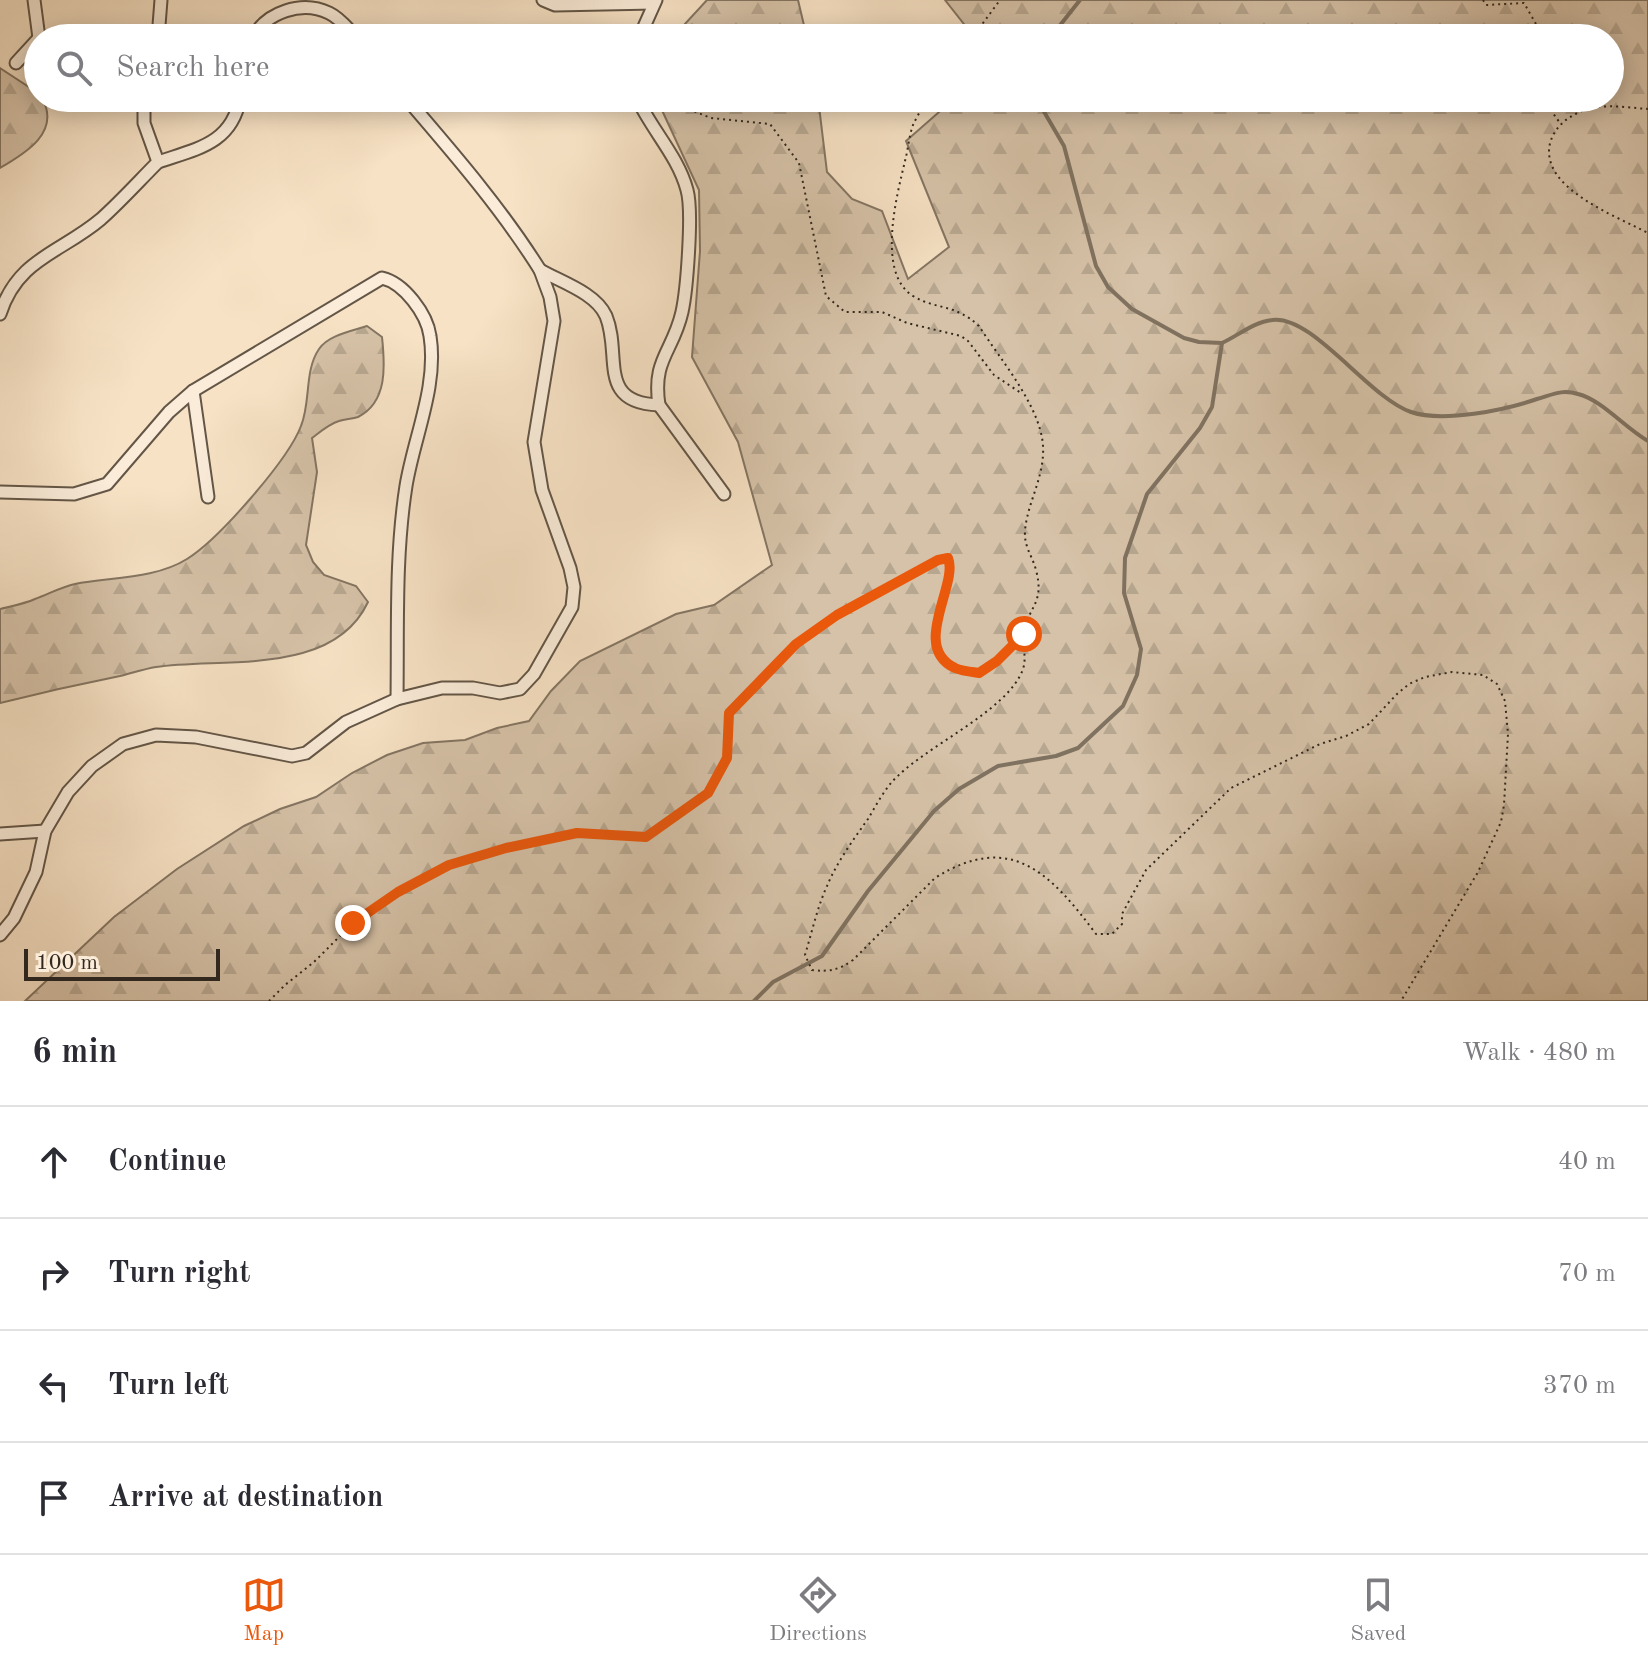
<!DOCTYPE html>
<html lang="en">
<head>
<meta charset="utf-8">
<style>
  :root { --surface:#fff; --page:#f2f2f3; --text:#2b2b33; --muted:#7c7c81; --line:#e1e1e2; --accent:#ea580c }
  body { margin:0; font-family:"Old Standard TT",serif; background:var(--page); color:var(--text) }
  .scale { position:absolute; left:24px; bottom:20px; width:196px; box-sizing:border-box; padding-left:8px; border:4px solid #32281d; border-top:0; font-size:22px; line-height:28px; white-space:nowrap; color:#32281d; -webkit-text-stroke:6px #faecd9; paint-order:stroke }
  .stop { position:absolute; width:24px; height:24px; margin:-18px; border:6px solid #ea580c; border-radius:50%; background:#fff }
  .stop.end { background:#ea580c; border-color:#fff; box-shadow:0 2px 8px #0008 }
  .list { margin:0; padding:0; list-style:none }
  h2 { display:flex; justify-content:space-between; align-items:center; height:104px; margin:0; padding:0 32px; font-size:34px }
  h2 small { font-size:26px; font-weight:400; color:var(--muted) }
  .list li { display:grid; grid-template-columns:52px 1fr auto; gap:24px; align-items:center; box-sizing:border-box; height:112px; padding:0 32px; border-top:2px solid var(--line) }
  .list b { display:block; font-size:30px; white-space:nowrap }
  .list em { font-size:26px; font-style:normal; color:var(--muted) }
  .icon { flex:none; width:44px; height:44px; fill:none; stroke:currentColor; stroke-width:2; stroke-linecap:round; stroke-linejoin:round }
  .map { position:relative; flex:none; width:1648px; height:1001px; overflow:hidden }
  .search { position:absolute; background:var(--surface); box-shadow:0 4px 20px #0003; left:24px; right:24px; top:24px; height:88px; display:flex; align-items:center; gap:20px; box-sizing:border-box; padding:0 28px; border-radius:44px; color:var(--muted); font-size:30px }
  .sheet { height:552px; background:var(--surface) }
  nav { display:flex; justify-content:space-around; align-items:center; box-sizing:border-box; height:112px; border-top:2px solid var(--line); background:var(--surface); font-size:22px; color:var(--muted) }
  nav a { display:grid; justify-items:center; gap:4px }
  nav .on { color:var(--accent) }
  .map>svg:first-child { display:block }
  .forest { fill:url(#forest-firs); stroke:#847562; stroke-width:2 }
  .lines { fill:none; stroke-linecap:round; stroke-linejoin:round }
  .stream { stroke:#807260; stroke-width:4 }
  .street-casing { stroke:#635647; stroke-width:15 }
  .path { stroke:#32281d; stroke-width:2; stroke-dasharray:2 4; stroke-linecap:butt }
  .street { stroke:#faecd9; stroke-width:11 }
  .route { stroke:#ea580c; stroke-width:10 }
</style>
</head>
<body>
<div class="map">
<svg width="1648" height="1001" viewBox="0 0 1648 1001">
  <defs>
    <pattern id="forest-firs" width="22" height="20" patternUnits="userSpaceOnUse" patternTransform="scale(2)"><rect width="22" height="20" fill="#d6c2a8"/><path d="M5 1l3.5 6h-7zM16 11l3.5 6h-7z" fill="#b8a790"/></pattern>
  </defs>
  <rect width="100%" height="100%" fill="#f7e2c5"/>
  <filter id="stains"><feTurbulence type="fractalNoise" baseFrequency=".0025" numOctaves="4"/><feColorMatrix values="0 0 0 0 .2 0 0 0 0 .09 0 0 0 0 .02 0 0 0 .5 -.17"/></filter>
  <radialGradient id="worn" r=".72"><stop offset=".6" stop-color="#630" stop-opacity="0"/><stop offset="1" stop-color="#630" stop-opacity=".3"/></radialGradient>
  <g class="forest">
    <polygon points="707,0 798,0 807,38 672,38"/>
    <polygon points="945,0 1648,0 1648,1001 25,1001 114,917 177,869 244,826 280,809 316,797 352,773 387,755 423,743 465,740 497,728 529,721 551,691 580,661 676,614 714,605 772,565 738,442 692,357 700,251 699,190 660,106 660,98 818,98 827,172 852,199 882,211 908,279 949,247 906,141 955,98 1610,98 1610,38 975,38"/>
    <path d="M0,68L38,93V98H42C61,132 26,153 0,168Z"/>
    <path d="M367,326L382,337C385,365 388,402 358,417C352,419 345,419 339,421C329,424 320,432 312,438L317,472L306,545L313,562L324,575L356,586L368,602C333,677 223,657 156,667C144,669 132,673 120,676C80,684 40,693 0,703V609C12,606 24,604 35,599C49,594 61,587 75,584C111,577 155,579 187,559C219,539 288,460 301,426C311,402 304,371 319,349C328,335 352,331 367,326Z"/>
  </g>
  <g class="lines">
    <g class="stream">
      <polyline points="1050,38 1080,0"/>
      <path d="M1222,343C1239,335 1254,322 1272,320C1312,314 1368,397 1411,412C1443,423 1505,410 1537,399C1552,395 1561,389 1578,394C1602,400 1625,428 1648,441"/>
      <polyline points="754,1001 773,982 822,956 868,891 934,811 959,789 998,766 1056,756 1078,748 1123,706 1137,675 1141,649 1124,593 1125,558 1147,494 1200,428 1212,407 1222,343 1199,342 1184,338 1132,309 1108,287 1096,266 1064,146 1036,98"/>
    </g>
    <defs>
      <g id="street">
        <polyline points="34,0 39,38"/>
        <polyline points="543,0 555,5 654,3"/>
        <polyline points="158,38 161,0"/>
        <path d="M253,38C266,12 302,0 329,13C340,18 348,29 357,38"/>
        <polyline points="639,38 656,0"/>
        <polyline points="16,63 38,39"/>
        <path d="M406,98C454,154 501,208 540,270"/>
        <path d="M158,162C196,149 232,144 240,98"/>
        <path d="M0,314C18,258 61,253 101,219C121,201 139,181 158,162L144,123V98"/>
        <polyline points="193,391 208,497"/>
        <polyline points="659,405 724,494"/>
        <path d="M0,492L74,494L107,484L169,412L193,391L382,278C404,283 427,314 430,336C438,386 414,437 406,486C395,556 398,628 397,699L442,688H473L500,693L520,689L534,674L572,607L574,587L570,568L542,490L534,442L554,321L550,297L540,270C561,282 596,293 606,316C622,355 596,403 659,405C652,359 673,352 682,312C687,289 693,211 687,190C678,156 651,129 637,98"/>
        <polyline points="0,834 45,831"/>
        <polyline points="0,935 14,918 36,872 45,831 68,792 92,766 123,744 156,735 196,737 292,756 306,753 346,722 397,699"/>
      </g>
    </defs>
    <use href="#street" class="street-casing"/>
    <g class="path">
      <polyline points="1483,0 1486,5 1524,3 1544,38"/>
      <polyline points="972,38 1000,0"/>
      <polyline points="661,98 711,118 770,124 799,163 826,296 845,312 882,312 907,323 961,336 968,341 994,375 1021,393"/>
      <path d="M928,98C923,107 917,116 913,125C909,136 908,150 905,161C897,195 876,273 913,296C936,310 954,303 979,326C1001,361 1046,412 1043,454C1042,481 1027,505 1025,531C1024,547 1032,555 1036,570C1045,604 1028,606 1024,633C1022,646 1027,657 1023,669C1008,712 922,747 891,783C882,794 875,807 868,819C853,840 837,862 827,886C817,908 812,932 805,955L812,970C829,972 839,970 853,960L935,878C1011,830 1051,874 1096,934H1112L1122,924V914L1146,870L1231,788L1320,744L1346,736L1369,724L1397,694L1409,684L1425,677L1452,672L1483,675L1497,684L1505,701L1508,734L1504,805L1501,822L1478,872L1401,1001"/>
      <polyline points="1552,98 1550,109 1560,123"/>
      <path d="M1648,109C1632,108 1614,105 1598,107C1555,113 1530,153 1567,186C1590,207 1621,219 1648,233"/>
      <path d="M269,1001L285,985L314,962L353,923L398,892L449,865L506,848L577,833L646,837L708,793L727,758L729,713L796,644L837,615L938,560L948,558C959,584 910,648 955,668C961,671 972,672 979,673L997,661L1023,635"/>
    </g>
    <use href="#street" class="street"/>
  </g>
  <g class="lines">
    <path class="route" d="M353,923L398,892L449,865L506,848L577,833L646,837L708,793L727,758L729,713L796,644L837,615L938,560L948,558C959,584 910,647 955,668C962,671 972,672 979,673L997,661L1024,634"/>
  </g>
  <rect width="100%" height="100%" filter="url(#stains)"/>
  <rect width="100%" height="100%" fill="url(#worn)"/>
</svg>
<div class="scale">100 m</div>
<div class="stop" style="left:1024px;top:634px"></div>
<div class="stop end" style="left:353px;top:923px"></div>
<div class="search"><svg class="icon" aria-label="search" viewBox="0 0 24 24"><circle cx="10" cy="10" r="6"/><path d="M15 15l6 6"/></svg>Search here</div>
</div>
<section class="sheet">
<h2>6 min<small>Walk · 480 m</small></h2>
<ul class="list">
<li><svg class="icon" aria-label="ahead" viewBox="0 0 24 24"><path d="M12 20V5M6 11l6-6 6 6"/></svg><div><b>Continue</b></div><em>40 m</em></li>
<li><svg class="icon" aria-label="right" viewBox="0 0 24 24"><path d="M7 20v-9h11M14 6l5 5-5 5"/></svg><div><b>Turn right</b></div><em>70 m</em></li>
<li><svg class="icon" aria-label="left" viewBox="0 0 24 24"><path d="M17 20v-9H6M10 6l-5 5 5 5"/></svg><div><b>Turn left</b></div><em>370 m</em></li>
<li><svg class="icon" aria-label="arrive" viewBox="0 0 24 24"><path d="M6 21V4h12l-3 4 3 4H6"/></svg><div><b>Arrive at destination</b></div></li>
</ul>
</section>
<nav>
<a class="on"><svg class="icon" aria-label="map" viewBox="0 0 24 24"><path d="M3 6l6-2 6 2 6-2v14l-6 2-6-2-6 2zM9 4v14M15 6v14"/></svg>Map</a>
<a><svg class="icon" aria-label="directions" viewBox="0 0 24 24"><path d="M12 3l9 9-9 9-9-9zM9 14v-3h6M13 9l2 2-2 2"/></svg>Directions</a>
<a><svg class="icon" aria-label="saved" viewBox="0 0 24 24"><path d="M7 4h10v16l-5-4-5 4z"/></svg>Saved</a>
</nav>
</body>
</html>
